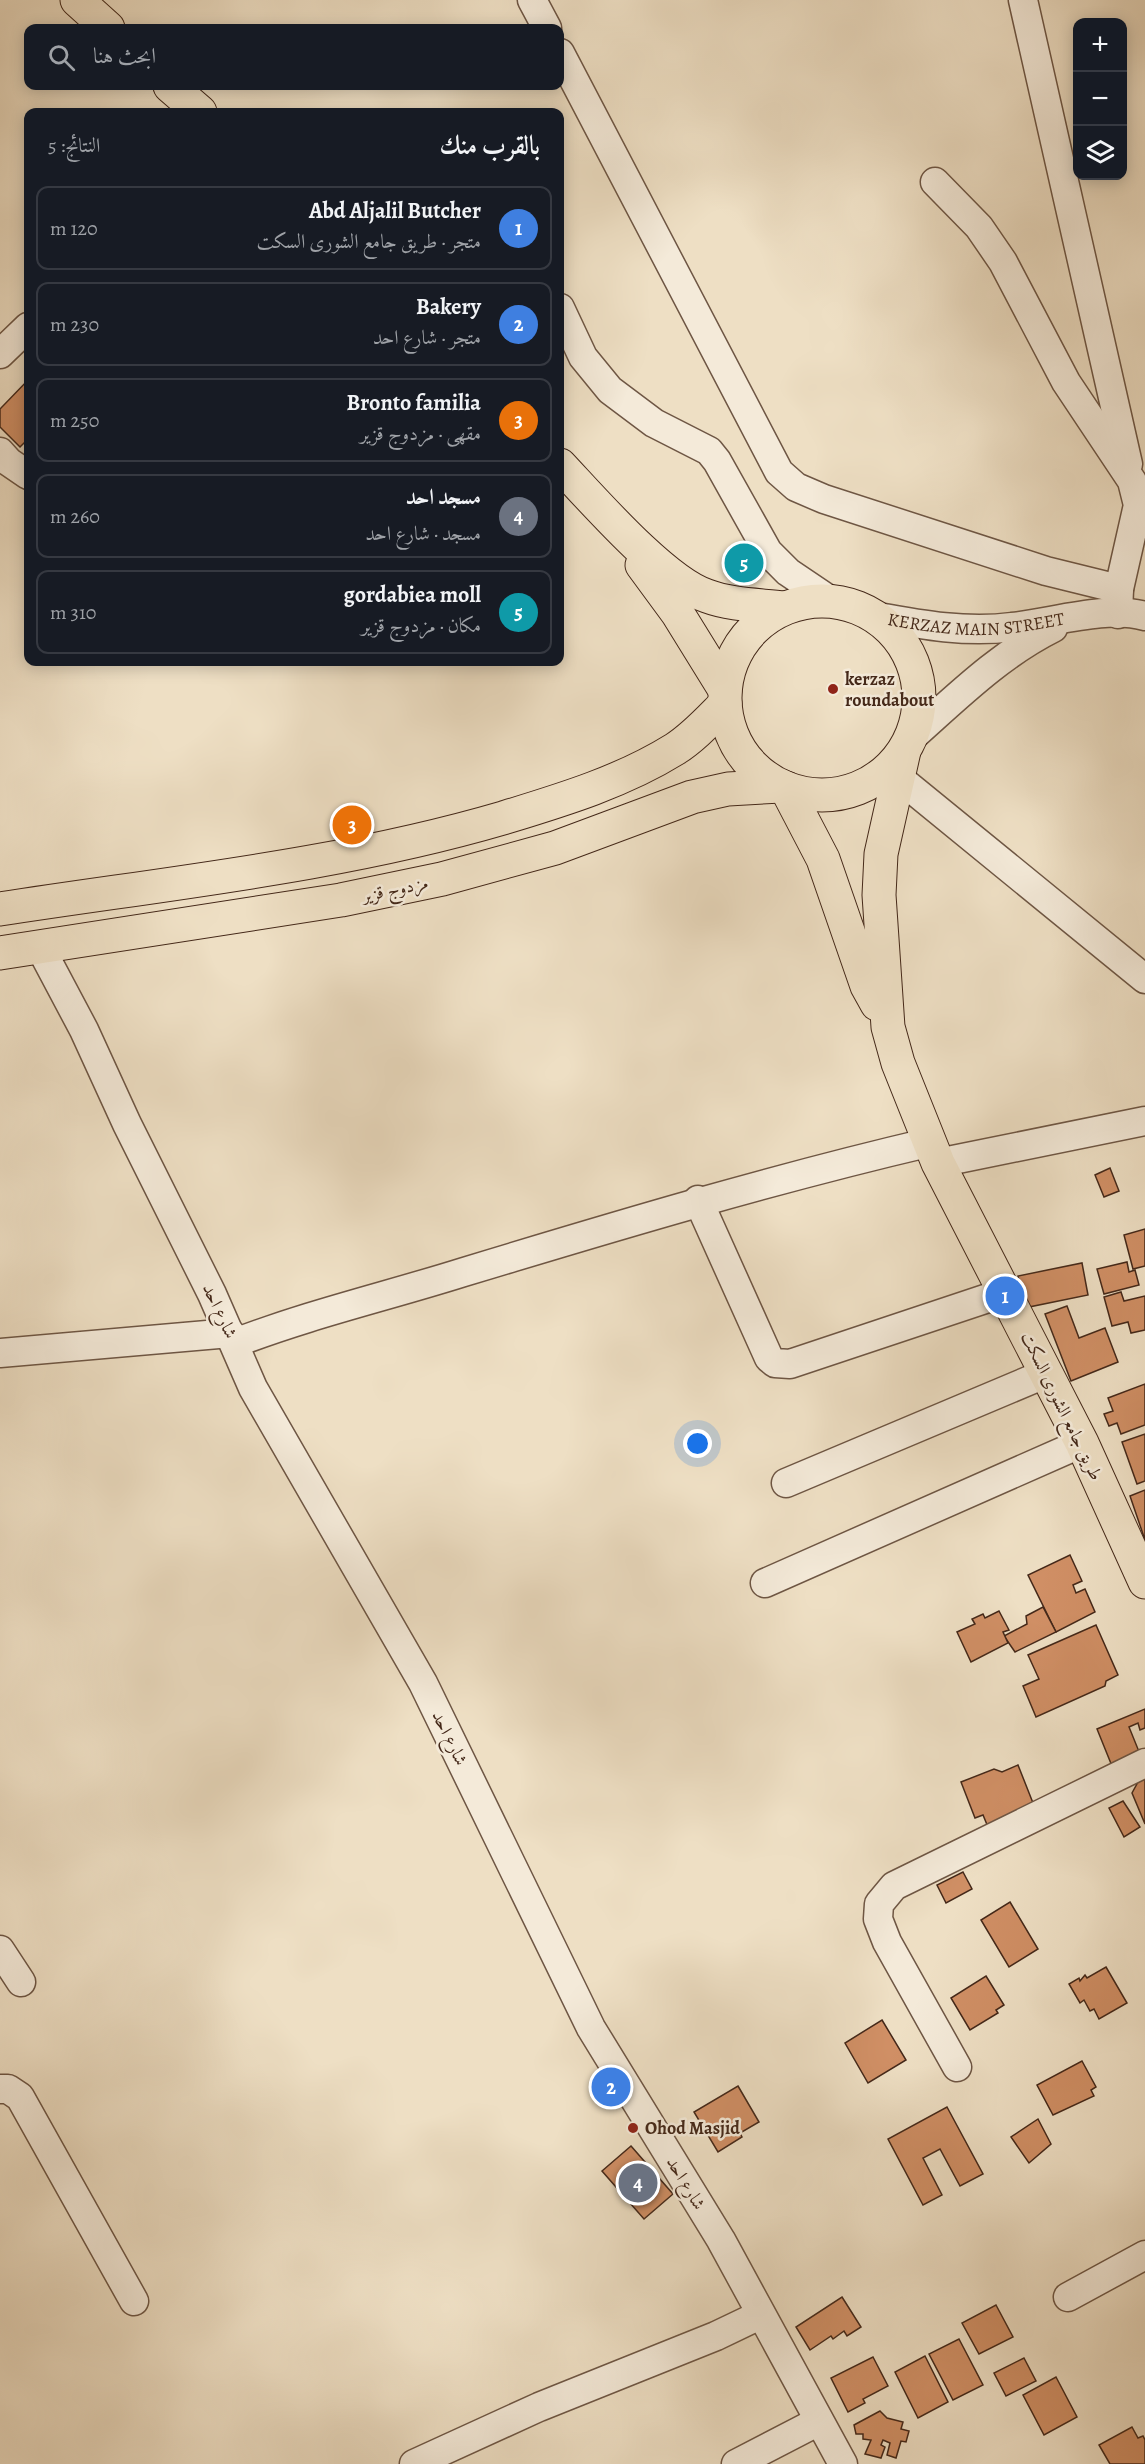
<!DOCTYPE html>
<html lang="ar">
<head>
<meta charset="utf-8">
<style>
  :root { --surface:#171b24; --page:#242831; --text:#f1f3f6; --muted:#9ea1a6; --line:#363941; --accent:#0f766e }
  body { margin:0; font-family:Alegreya,Amiri,serif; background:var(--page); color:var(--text); direction:rtl }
  .controls { position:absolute; right:18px; top:18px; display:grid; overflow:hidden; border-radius:12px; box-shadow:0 3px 15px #0003 }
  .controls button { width:54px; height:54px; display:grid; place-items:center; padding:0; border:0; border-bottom:2px solid var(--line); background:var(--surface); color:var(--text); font:30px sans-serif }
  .you { position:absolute; left:698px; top:1444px; width:21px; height:21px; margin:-15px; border:4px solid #fff; border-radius:50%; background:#1a73e8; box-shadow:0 0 0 9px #1a73e833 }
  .badge { display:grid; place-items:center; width:39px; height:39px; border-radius:50%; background:var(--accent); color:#fff; font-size:20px; font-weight:700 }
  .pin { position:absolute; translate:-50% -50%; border:3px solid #fff; box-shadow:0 2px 6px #0006 }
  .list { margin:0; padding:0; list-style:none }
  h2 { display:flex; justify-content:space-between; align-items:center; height:78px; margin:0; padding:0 24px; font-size:26px }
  h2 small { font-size:20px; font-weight:400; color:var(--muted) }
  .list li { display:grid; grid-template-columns:39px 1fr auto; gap:18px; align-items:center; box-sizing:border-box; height:84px; margin:0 12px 12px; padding:0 12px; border:2px solid var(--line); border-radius:12px }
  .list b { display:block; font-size:22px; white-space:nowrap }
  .list p { margin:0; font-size:20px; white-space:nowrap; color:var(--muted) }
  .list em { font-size:20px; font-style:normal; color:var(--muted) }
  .icon { flex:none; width:33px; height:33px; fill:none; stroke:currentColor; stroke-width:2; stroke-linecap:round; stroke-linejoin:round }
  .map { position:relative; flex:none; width:1145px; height:2464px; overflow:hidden; direction:ltr }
  .search { position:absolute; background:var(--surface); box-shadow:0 3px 15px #0003; left:24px; top:24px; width:540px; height:66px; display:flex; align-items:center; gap:15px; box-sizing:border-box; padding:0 21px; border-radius:12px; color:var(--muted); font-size:22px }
  .panel { position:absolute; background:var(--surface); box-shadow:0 3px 15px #0003; left:24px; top:108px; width:540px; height:558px; border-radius:12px; direction:rtl }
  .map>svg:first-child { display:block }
  .building { fill:#d08f65; stroke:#442819; stroke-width:1.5 }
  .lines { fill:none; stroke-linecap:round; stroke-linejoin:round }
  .minor-casing { stroke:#6e5644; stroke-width:31 }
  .major-casing { stroke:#442819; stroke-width:35 }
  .minor { stroke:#f4ead9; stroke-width:28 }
  .major { stroke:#eedfc4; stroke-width:33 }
  .poi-dot { fill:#8f2418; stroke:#f4ead9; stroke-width:2 }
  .labels { text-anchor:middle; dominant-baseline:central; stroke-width:5; stroke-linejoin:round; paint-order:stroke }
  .street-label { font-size:18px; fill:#442819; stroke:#f4ead9 }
  .poi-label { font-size:18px; font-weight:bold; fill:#442819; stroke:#f4ead9; text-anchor:start }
</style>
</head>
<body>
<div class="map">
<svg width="1145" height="2464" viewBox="0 0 1145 2464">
  <rect width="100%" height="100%" fill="#eedfc4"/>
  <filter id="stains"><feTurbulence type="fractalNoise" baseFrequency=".00333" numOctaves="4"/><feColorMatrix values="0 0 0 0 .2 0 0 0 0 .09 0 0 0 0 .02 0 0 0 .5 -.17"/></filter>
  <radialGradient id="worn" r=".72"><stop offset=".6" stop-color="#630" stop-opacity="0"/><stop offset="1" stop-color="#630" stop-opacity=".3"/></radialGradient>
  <g class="building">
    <polygon points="28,380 28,439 20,447 0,427 0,409"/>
    <polygon points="1110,1168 1119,1191 1104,1197 1095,1175"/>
    <polygon points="1145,1229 1145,1266 1133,1269 1124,1235"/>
    <polygon points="1127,1262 1129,1272 1135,1270 1139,1285 1104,1294 1097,1269"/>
    <polygon points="1082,1263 1088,1295 1024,1308 1018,1276"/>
    <polygon points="1121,1292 1124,1301 1145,1296 1145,1330 1131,1333 1128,1322 1112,1326 1104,1297"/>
    <polygon points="1067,1306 1079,1338 1105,1328 1118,1362 1071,1381 1045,1314"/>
    <polygon points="1145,1384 1145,1425 1121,1434 1117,1423 1109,1426 1104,1414 1113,1411 1108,1398"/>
    <polygon points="1145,1434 1145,1481 1137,1484 1122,1442"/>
    <polygon points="1145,1490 1145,1540 1130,1496"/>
    <polygon points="1070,1555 1082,1581 1073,1585 1076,1593 1085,1589 1095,1612 1056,1632 1028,1575"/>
    <polygon points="1043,1607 1056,1632 1015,1652 1004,1636 1027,1624 1026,1616"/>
    <polygon points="999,1611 1009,1630 1003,1632 1008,1643 971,1662 957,1632 975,1624 972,1619 983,1614 985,1618"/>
    <polygon points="1096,1625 1118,1675 1106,1681 1105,1686 1036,1717 1023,1686 1039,1679 1028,1655"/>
    <polygon points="1145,1709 1145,1728 1140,1730 1138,1723 1129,1727 1142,1759 1114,1771 1097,1729"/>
    <polygon points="1018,1765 1035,1808 988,1827 983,1815 975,1818 961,1782 994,1769 1002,1772"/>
    <polygon points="1145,1779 1145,1824 1132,1793 1138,1782"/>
    <polygon points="1123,1801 1140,1827 1124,1837 1109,1808"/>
    <polygon points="963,1872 972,1889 946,1903 937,1885"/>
    <polygon points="1010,1902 1038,1949 1009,1967 981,1920"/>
    <polygon points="1106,1967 1127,2003 1099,2019 1094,2009 1090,2011 1084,2000 1080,2003 1069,1984 1079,1978 1080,1981 1085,1975 1087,1978"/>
    <polygon points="986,1976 1004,2005 996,2010 998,2013 970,2030 951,1998"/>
    <polygon points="882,2020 906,2060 868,2083 845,2043"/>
    <polygon points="1082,2061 1096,2087 1091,2090 1094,2096 1053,2115 1037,2085"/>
    <polygon points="738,2086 759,2122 740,2133 742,2137 718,2152 694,2112"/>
    <polygon points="947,2107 983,2174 960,2186 940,2149 923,2158 942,2195 923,2205 888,2139"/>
    <polygon points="1038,2119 1051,2144 1029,2163 1011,2137"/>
    <polygon points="631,2146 673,2194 644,2219 602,2171"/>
    <polygon points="842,2297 861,2327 847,2336 844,2331 833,2339 831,2336 810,2350 796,2327"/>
    <polygon points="996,2305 1013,2337 979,2354 962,2323"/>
    <polygon points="959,2339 983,2385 953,2400 929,2354"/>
    <polygon points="925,2356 948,2402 918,2418 895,2372"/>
    <polygon points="873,2357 888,2386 863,2399 865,2403 848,2412 831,2378"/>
    <polygon points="1024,2358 1036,2381 1006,2396 994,2373"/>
    <polygon points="1056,2377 1077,2417 1044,2435 1023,2395"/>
    <polygon points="880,2411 887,2418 903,2422 901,2429 909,2431 906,2442 901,2441 896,2458 887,2455 890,2443 883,2440 881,2445 885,2447 881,2458 865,2454 871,2440 863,2439 863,2434 856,2434 854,2425"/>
    <polygon points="1132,2427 1138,2438 1143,2436 1145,2440 1145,2464 1110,2464 1099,2445"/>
  </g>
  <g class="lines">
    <defs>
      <g id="minor">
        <polyline points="532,0 547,28"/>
        <polyline points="1023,0 1128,464"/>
        <polyline points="560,53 779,472 796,487 824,499 1046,571 1119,589"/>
        <polyline points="935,182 979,227 1003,262 1066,382 1132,481 1138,505 1119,589 1118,614"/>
        <polyline points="560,308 583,357 610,390 654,423 709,451 717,461 768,552 788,572 831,601"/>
        <polyline points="0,354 28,327"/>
        <polyline points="0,452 9,462 28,475"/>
        <path id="s1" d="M878,617C922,625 967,633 1012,627C1052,623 1106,605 1145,616"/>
        <path d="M912,737C957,697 999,655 1053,628"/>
        <polyline points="900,779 1145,979"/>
        <polyline points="40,947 84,1030 127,1124 212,1294 253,1388 423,1683 591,2028 721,2240 843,2464"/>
        <polyline points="938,1163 1145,1121"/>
        <polyline points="698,1200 769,1358 775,1363 790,1364 1006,1292"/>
        <path d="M235,1343C310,1314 388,1296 464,1272C619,1225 773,1179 931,1142"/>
        <polyline points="0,1353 230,1333"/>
        <polyline points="786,1483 1047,1373"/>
        <polyline points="765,1583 1082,1443"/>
        <polyline points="0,1950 21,1982"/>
        <polyline points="957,2067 887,1942 878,1919 879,1904 894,1886 1145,1763"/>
        <polyline points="0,2089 8,2089 20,2097 134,2301"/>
        <polyline points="1068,2297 1145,2255"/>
        <polyline points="414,2464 539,2407 716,2336 760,2315"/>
        <polyline points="736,2464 819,2421"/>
      </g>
      <g id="major">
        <polyline points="77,0 108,28"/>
        <polyline points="170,86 200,112"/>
        <path d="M560,465C593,500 664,582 707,596C731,605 759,605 784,608"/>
        <polyline points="642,565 678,614 725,690"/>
        <circle cx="822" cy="698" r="97"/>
        <polyline points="904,751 881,854 879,895 888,1027 898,1063 938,1163 1082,1443 1145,1582"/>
        <polyline points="786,788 823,859 867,986 877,1004"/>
        <path d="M0,909C168,883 339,866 503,818C562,800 622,782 675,749C694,737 710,719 725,704"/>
        <polyline points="0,953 341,900 442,879 555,848 692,797 728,789 781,786"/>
      </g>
    </defs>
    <use href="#minor" class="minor-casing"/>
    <use href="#major" class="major-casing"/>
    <use href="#minor" class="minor"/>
    <use href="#major" class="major"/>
  </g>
  <g class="poi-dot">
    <circle cx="833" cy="689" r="6"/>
    <circle cx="633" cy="2128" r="6"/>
  </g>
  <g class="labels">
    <g class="street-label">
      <text stroke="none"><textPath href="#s1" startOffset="99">KERZAZ MAIN STREET</textPath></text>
      <text transform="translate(395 889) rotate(-12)">مزدوج قزير</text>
      <text transform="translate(220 1311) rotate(65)">شارع احد</text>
      <text transform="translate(1062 1406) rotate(64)">طريق جامع الشورى السكت</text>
      <text transform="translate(450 1738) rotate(64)">شارع احد</text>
      <text transform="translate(686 2183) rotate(59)">شارع احد</text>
    </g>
    <g class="poi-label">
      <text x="845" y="679">kerzaz<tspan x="845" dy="21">roundabout</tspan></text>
      <text x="645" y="2128">Ohod Masjid</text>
    </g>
  </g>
  <rect width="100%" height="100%" filter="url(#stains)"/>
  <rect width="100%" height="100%" fill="url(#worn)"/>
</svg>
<div class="controls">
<button>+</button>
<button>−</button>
<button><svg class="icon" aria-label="layers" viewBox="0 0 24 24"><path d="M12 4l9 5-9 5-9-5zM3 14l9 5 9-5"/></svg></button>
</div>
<div class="you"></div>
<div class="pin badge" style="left:1005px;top:1296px;background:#3f7fe0">1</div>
<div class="pin badge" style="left:611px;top:2087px;background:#3f7fe0">2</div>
<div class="pin badge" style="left:352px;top:825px;background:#e8710a">3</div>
<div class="pin badge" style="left:638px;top:2183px;background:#6b7280">4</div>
<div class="pin badge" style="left:744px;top:563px;background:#0f9aa8">5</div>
<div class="search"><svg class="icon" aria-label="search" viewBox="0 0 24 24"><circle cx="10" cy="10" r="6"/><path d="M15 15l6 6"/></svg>ابحث هنا</div>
<section class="panel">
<h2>بالقرب منك<small>النتائج: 5</small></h2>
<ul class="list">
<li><span class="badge" style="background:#3f7fe0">1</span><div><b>Abd Aljalil Butcher</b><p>متجر · طريق جامع الشورى السكت</p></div><em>120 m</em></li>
<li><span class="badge" style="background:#3f7fe0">2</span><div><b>Bakery</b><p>متجر · شارع احد</p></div><em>230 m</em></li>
<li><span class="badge" style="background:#e8710a">3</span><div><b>Bronto familia</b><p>مقهى · مزدوج قزير</p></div><em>250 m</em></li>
<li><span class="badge" style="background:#6b7280">4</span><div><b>مسجد احد</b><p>مسجد · شارع احد</p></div><em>260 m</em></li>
<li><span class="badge" style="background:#0f9aa8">5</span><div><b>gordabiea moll</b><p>مكان · مزدوج قزير</p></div><em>310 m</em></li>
</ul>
</section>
</div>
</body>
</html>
